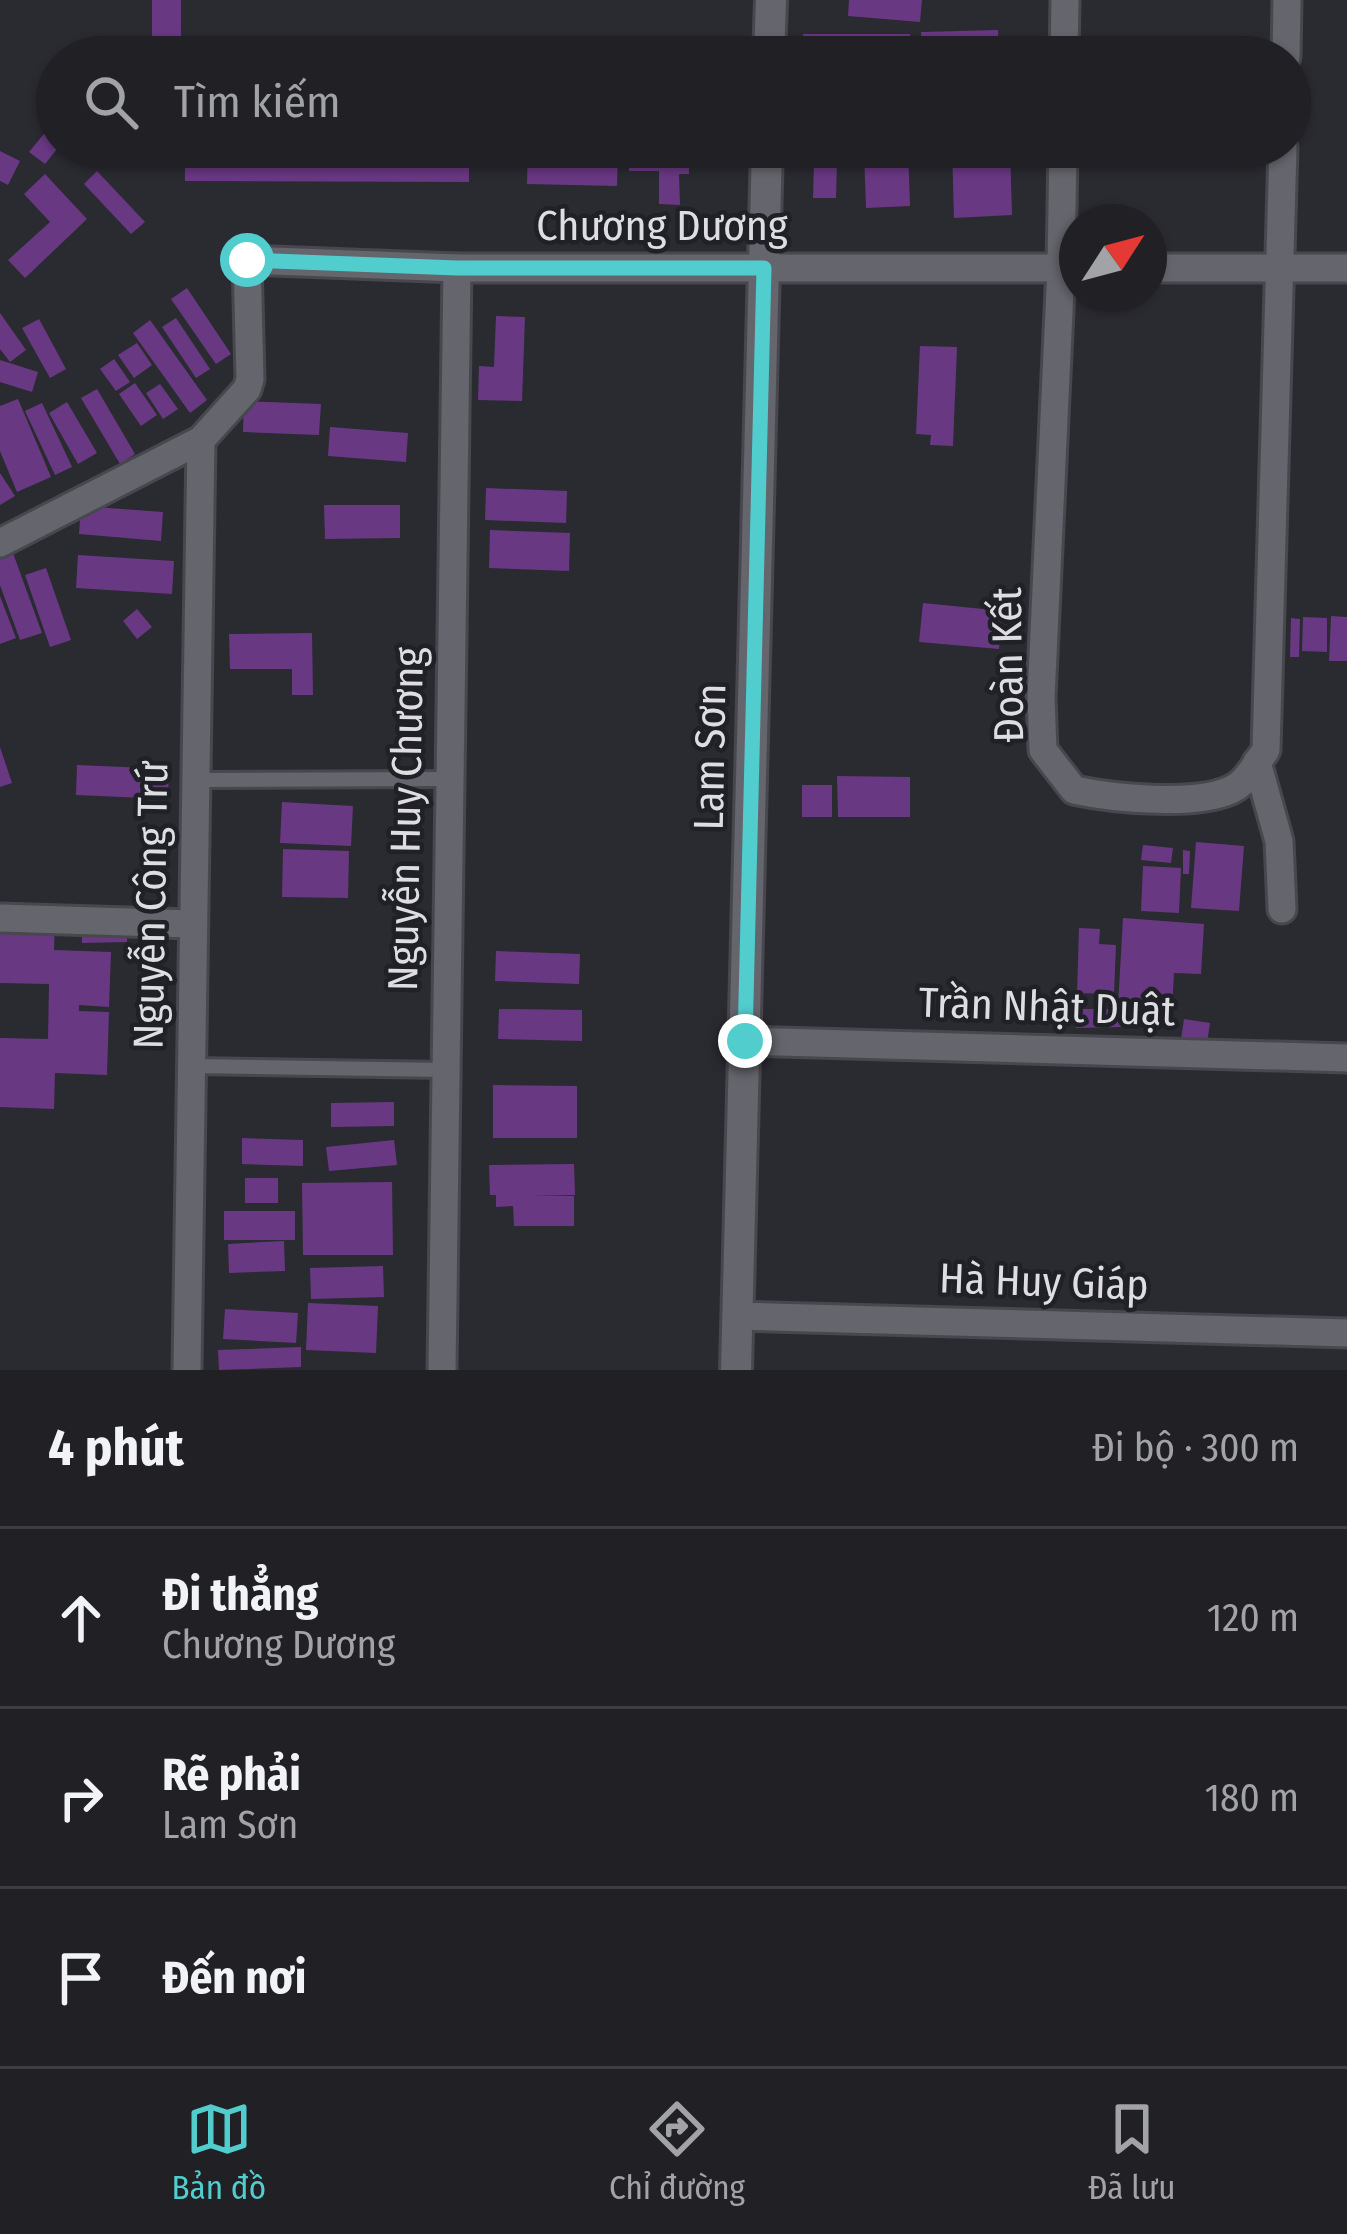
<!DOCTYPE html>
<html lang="vi">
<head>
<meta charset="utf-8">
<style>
  :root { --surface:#202025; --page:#2d2d32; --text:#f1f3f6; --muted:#a2a3a7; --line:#3d3e42; --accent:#52cdce }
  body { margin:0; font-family:"Fira Sans Condensed",sans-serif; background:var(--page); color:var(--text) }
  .compass { position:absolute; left:1059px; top:204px; width:108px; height:108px; border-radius:50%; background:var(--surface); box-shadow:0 3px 9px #0004; rotate:54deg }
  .stop { position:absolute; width:36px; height:36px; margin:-27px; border:9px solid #52cdce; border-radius:50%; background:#fff }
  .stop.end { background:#52cdce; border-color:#fff; box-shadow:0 3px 12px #0008 }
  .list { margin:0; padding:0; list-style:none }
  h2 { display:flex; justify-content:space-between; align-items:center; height:156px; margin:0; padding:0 48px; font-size:51px }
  h2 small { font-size:39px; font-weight:400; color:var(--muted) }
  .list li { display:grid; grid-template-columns:78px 1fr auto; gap:36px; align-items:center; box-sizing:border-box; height:180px; padding:0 48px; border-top:3px solid var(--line) }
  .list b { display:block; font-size:45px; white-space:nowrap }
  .list p { margin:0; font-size:39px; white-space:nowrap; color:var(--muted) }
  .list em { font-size:39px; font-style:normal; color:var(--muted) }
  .icon { flex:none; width:66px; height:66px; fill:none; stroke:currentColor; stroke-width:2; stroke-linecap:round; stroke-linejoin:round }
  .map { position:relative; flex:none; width:1347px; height:1370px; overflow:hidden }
  .search { position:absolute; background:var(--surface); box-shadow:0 3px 9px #0004; left:36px; right:36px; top:36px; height:132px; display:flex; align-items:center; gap:30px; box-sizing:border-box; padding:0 42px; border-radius:66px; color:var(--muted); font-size:45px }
  .sheet { height:696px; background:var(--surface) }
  nav { display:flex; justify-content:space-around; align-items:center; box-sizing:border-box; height:168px; border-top:3px solid var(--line); background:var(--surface); font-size:33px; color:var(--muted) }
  nav a { display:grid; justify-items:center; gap:6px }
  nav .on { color:var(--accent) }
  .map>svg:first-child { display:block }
  .building { fill:#693883 }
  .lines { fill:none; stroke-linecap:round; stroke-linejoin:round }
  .service-casing { stroke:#47474d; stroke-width:20 }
  .minor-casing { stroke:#47474d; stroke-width:33 }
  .tertiary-casing { stroke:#47474d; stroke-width:36 }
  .service { stroke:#65656d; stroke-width:14 }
  .minor { stroke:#65656d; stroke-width:27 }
  .tertiary { stroke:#65656d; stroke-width:30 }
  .route { stroke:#52cdce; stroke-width:15 }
  .labels { text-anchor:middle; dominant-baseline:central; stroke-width:9; stroke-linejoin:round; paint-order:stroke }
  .street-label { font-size:42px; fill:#dddde2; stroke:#202027 }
</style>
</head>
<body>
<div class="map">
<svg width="1347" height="1370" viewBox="0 0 1347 1370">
  <rect width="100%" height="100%" fill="#2a2a31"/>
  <g class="building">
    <rect x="152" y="0" width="29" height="43"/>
    <polygon points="849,0 922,0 920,22 848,16"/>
    <polygon points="998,30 999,57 922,57 921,32"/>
    <polygon points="803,34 910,34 910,57 802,57"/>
    <polygon points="564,46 600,47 599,57 564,57"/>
    <polygon points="148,51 205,53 204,57 148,57"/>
    <polygon points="57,118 57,149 45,164 29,152"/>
    <polygon points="185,147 469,147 469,182 185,181"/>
    <polygon points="528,147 618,147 617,186 527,184"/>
    <polygon points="629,147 689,147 689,174 679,174 680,205 659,204 659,171 629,171"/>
    <polygon points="952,147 1010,147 1012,215 954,218"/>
    <polygon points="908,149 910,206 866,208 864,151"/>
    <polygon points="0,151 20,161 8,185 0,181"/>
    <polygon points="814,162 837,162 836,198 813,198"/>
    <polygon points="97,171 145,222 131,234 84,184"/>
    <polygon points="45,174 87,219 25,278 8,260 50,222 24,194"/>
    <polygon points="187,288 231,354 216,364 171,299"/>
    <polygon points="0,313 26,350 10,362 0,349"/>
    <polygon points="496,316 525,317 522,401 478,400 479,366 494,367"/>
    <polygon points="176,318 210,369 196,378 162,327"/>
    <polygon points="39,319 66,369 50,378 22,328"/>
    <polygon points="150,320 207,400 190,413 133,333"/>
    <polygon points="137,343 152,365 134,378 118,355"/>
    <polygon points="920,346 957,347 953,446 930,445 931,435 916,434"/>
    <polygon points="114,359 130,382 116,391 100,369"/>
    <polygon points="0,360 38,372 32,392 0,382"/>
    <polygon points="135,383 157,415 141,426 119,394"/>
    <polygon points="160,384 178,409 163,419 146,393"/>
    <polygon points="97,389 135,454 120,464 81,398"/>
    <polygon points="18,399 51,477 17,492 0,451 0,406"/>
    <polygon points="244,401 321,404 319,435 243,432"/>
    <polygon points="67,402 97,453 78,464 49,413"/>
    <polygon points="42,403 72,467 55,475 25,411"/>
    <polygon points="330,427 408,433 406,462 328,456"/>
    <polygon points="0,473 15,496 0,505"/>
    <polygon points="486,488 567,491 566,523 485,520"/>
    <polygon points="324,505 400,505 400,538 325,539"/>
    <polygon points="81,506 163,512 161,541 79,534"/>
    <polygon points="490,530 570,533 569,571 489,568"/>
    <polygon points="9,542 42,633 20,640 0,585 0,545"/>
    <polygon points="78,555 174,561 172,594 76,588"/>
    <polygon points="46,568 71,640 50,647 25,575"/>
    <polygon points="0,596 16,638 0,644"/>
    <polygon points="923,603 1003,611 999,649 919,642"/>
    <polygon points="137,609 152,627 137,639 123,621"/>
    <polygon points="1331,616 1347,617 1347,661 1329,661"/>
    <polygon points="1303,617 1327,618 1327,652 1302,651"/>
    <polygon points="1291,618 1300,619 1299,657 1290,657"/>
    <polygon points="312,633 313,695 292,695 292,669 230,669 229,634"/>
    <polygon points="0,747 12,783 0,787"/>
    <polygon points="77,765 169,769 168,799 76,795"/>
    <polygon points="837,776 910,777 910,817 838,817"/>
    <rect x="802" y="785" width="30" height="32"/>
    <polygon points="282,802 353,806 351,846 280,843"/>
    <polygon points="1196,842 1244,846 1239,911 1191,908"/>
    <polygon points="1143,845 1173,848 1171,863 1141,860"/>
    <polygon points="283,849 349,851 348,898 282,897"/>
    <polygon points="1183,850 1190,851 1189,874 1183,874"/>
    <polygon points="1143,866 1181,868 1179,913 1141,911"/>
    <polygon points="127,915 127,942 82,943 82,916"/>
    <polygon points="0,918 55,921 54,950 111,952 109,1007 79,1005 79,1011 109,1012 107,1075 55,1073 54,1109 0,1107 0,1038 48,1039 49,984 0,983"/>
    <polygon points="1123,918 1204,924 1201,974 1174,973 1172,1009 1118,1006"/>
    <polygon points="1079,928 1100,929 1099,944 1116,945 1114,994 1077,993"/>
    <polygon points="496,951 580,954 579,984 495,981"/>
    <polygon points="499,1009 582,1010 582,1041 498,1039"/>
    <polygon points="1076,1009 1120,1009 1121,1027 1076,1028"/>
    <polygon points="1184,1019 1210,1023 1207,1043 1181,1039"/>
    <polygon points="493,1085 577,1086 577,1138 493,1138"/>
    <polygon points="394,1102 394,1126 331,1127 331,1103"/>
    <polygon points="242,1138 303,1140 303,1166 242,1164"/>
    <polygon points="394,1140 397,1165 329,1171 326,1147"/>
    <polygon points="574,1164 575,1195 533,1195 574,1196 574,1226 514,1226 513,1206 496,1207 496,1195 490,1195 489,1165"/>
    <rect x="245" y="1178" width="33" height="25"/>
    <polygon points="392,1182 393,1255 303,1255 302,1183"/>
    <rect x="224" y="1211" width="71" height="29"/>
    <polygon points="284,1241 285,1271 229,1273 228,1244"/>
    <polygon points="383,1266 384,1297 311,1299 310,1268"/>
    <polygon points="308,1303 378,1306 376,1353 306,1350"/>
    <polygon points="225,1309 298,1313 296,1343 223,1339"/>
    <polygon points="301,1347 301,1367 219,1370 218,1350"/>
  </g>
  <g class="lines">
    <defs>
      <g id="service">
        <polyline points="194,780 448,779"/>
        <polyline points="192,1066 445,1070"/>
      </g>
      <g id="minor">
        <polyline points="1064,57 1065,0"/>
        <polyline points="1286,57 1287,0"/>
        <path d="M1063,147L1061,268L1041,698L1043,750L1074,790C1111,798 1203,808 1236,787C1248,780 1258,761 1266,750L1283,147"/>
        <polyline points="1149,268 1347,268"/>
        <polyline points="0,543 201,440 247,389 250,379 247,260 457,268 1077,268"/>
        <polyline points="1257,762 1279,841 1282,909"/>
        <polyline points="0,918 192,924"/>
        <polyline points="744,1041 1347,1058"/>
        <polyline points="738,1316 1347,1333"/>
        <polyline points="187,1370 201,440"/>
        <polyline points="442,1370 457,268"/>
      </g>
      <g id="tertiary">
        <polyline points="769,57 771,0"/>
        <polyline points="736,1370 767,147"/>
      </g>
    </defs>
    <use href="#service" class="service-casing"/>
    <use href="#minor" class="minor-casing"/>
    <use href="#tertiary" class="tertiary-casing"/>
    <use href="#service" class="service"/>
    <use href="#minor" class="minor"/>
    <use href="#tertiary" class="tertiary"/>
  </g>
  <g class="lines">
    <polyline class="route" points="247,260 457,268 764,268 745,1041"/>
  </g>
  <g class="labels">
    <g class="street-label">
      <text x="662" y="226">Chương Dương</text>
      <text transform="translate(1008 665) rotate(-91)">Đoàn Kết</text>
      <text transform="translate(710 757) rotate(-89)">Lam Sơn</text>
      <text transform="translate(406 819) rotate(-89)">Nguyễn Huy Chương</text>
      <text transform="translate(151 905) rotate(-89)">Nguyễn Công Trứ</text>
      <text transform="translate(1047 1007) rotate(2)">Trần Nhật Duật</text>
      <text transform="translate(1044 1282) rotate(2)">Hà Huy Giáp</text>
    </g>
  </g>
</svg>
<svg class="compass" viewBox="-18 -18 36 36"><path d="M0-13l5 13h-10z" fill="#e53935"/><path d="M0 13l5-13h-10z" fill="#a2a3a7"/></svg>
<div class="stop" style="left:247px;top:260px"></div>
<div class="stop end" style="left:745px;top:1041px"></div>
<div class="search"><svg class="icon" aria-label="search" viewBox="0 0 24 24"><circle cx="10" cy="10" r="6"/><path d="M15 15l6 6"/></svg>Tìm kiếm</div>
</div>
<section class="sheet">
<h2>4 phút<small>Đi bộ · 300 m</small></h2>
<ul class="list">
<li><svg class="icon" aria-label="ahead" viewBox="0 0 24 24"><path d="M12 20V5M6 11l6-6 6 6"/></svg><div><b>Đi thẳng</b><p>Chương Dương</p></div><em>120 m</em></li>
<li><svg class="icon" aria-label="right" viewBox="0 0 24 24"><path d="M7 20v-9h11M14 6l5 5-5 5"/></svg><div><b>Rẽ phải</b><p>Lam Sơn</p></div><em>180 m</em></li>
<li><svg class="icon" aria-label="arrive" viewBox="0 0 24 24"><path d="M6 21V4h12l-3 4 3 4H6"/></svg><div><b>Đến nơi</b></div></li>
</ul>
</section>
<nav>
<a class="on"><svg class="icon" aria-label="map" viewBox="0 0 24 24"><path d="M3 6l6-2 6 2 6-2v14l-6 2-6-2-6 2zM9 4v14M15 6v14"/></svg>Bản đồ</a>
<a><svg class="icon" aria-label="directions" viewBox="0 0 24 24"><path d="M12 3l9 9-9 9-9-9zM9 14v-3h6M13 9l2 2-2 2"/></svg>Chỉ đường</a>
<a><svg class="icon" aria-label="saved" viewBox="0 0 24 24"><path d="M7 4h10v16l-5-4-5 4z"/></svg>Đã lưu</a>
</nav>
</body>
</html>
